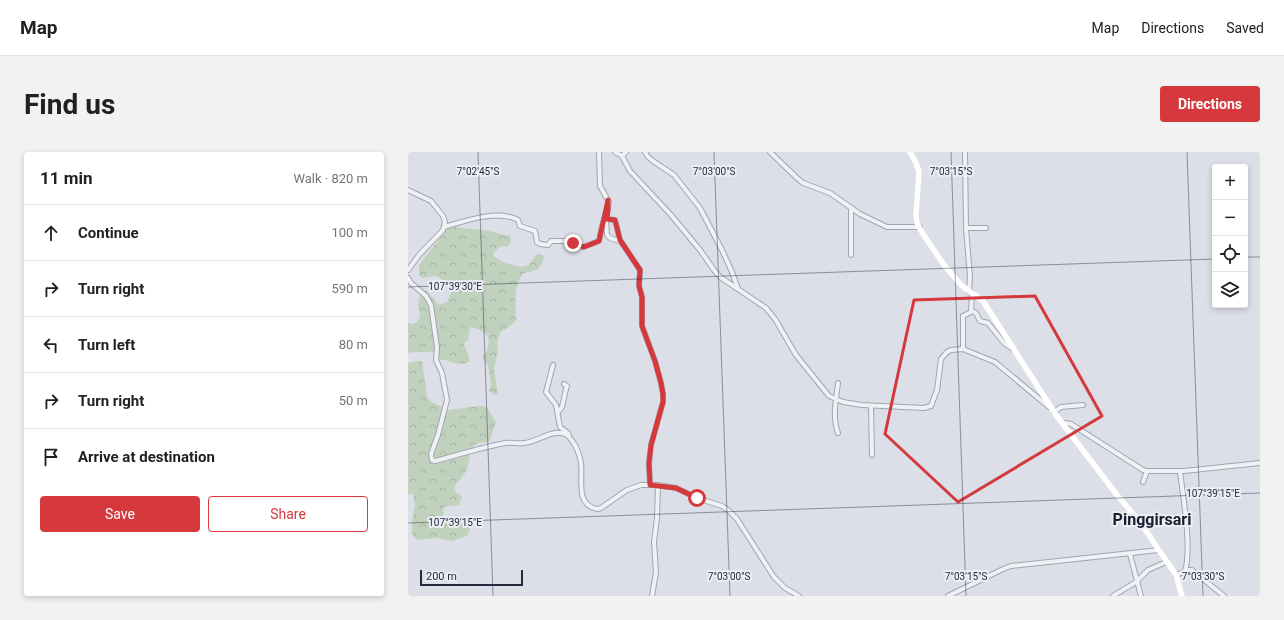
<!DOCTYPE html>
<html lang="en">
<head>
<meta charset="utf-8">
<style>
  :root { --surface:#fff; --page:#f2f2f2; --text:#202124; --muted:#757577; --line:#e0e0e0; --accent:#d5393d }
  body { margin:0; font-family:Roboto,sans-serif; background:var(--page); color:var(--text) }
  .controls { position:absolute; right:12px; top:12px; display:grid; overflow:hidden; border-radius:4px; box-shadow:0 2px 6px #0003 }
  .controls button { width:36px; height:36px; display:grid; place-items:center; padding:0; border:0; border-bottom:1px solid var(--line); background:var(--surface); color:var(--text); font:20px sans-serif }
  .scale { position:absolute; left:12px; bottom:10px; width:103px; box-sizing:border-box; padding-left:4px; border:2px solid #252b3e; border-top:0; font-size:11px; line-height:14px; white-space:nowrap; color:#252b3e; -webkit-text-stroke:3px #eceef5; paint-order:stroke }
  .stop { position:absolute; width:12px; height:12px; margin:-9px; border:3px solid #d5393d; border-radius:50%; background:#fff }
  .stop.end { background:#d5393d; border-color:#fff; box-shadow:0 1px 4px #0008 }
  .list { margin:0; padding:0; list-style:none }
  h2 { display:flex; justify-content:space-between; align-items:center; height:52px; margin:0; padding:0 16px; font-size:17px }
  h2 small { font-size:13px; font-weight:400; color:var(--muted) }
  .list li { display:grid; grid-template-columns:26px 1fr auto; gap:12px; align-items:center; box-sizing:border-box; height:56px; padding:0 16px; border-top:1px solid var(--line) }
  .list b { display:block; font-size:15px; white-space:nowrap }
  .list em { font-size:13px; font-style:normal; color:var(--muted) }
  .actions { display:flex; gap:8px; padding:12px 16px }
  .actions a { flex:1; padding:9px 0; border:1px solid var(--accent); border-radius:4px; text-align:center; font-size:14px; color:var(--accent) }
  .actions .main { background:var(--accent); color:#fff }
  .icon { flex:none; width:22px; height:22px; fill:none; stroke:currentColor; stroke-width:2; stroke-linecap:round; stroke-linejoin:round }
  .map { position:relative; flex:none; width:852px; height:444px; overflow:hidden; border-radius:4px }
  header { display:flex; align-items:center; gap:24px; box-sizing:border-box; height:56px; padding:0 20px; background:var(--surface); border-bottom:1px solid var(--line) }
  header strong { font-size:19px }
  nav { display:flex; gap:22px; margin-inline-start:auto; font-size:14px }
  .intro { display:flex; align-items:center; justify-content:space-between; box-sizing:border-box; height:96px; padding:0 24px }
  h1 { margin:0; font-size:28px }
  .button { padding:10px 18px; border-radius:4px; background:var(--accent); color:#fff; font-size:14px; font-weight:700 }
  main { display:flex; gap:24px; padding:0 24px }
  aside { flex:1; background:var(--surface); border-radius:4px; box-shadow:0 2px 6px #0003 }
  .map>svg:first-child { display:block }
  .forest { fill:url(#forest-crowns) }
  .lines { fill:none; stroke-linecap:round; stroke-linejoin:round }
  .street-casing { stroke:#a1a5b1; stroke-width:6 }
  .street { stroke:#eff1f5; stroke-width:4 }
  .secondary { stroke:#fff; stroke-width:5.5 }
  .route { stroke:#d5393d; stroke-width:5 }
  .marked { fill:none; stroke:#d5393d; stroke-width:3; stroke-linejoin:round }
  .ticks { fill:none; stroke:#252b3e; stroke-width:1; stroke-opacity:0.45 }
  .labels { text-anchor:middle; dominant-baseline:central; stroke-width:4; stroke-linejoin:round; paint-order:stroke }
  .quarter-label { font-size:16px; font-weight:bold; fill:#181d2f; stroke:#eceef5 }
  .ticks-label { font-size:10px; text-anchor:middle; fill:#252b3e; stroke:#eceef5; stroke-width:4; stroke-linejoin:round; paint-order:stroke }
</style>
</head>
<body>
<header>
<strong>Map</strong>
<nav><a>Map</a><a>Directions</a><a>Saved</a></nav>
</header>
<div class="intro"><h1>Find us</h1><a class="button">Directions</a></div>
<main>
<aside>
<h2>11 min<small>Walk · 820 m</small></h2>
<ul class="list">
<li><svg class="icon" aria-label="ahead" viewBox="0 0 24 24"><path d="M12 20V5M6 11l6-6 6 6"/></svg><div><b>Continue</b></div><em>100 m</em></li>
<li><svg class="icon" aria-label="right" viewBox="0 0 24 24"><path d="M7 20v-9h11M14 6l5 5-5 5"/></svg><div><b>Turn right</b></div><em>590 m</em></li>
<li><svg class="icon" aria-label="left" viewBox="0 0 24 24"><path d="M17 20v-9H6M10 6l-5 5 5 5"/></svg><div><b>Turn left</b></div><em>80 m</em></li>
<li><svg class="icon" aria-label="right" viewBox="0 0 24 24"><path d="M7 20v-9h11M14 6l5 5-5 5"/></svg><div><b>Turn right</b></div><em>50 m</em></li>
<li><svg class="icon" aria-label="arrive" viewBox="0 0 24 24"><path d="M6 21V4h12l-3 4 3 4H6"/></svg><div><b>Arrive at destination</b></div></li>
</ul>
<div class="actions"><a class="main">Save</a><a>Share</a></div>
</aside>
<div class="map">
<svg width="852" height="444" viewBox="0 0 852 444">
  <defs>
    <pattern id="forest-crowns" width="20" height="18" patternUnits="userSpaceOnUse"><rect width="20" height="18" fill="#c0d2bd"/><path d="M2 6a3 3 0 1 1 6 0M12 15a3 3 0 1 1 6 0" fill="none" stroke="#a5b4a4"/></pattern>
  </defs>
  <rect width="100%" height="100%" fill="#dcdfe7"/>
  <g class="forest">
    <path d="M48,75L81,79L102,84C104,89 103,92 99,95L93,94L88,98L85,103C89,109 111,117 118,114C123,113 125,106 129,102L137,104C133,114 131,119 120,120C117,121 116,121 114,123C106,132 107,156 108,168L106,171L93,180L89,190L90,200L86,217L90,242L86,243L81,239L83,232L80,213L74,205C87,190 81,178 62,175L60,189L57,190L56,193C59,200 62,203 61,210C50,215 41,208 31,207L27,200C17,201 9,199 0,201V170L4,172L9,170L12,164L10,153L12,143L18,138L31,153L39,150L43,141L44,134L28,124L15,126L12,124L11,121V113L39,77Z"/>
    <path d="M10,209H14L19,244L20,247L25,251L41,258L70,254H76L79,256L88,270L82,287L80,290L70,291L62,297C62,304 61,312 58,319C55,326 47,330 46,338L49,341L54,344L51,353L36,355L35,358L36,369L42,372L48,370L61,369L62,378L59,384L44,389L28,386L10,388L4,383V370L7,352L5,342H0V211Z"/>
  </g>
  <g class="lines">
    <defs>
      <g id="street">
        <path d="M191,0L192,34L201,50L198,67L199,83C202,89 210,86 214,91L232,118L231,134L234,145V174L247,209L253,231L255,242V250L243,293L241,311L242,333"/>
        <polyline points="207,0 214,4 222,19 263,63 292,98 306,118 312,125 358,156 367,167 388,203 421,244 435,250 454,253 516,256 523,254 529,238 533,207 539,200 543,198 555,197 587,210 641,255"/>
        <polyline points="237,0 240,5 245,9 266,23 292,56 314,98 324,120 330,137"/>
        <polyline points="362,0 389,26 395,31 422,41 452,62 479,75 512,75"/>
        <polyline points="557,0 558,76 562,125 561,139"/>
        <polyline points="214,4 218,0"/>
        <polyline points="0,38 23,49 35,64 37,70 35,78 11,103 0,118"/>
        <polyline points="199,67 207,68 212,88"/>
        <path d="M36,75C57,69 89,57 110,68L112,74L127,79L129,90L132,92L140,93L143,89H155L175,95L191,89L193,78L197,64"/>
        <polyline points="558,76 578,76"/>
        <polyline points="443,103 443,56"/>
        <path d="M0,126L3,131L18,144L23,153L29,195L28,208L34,221L39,248L30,283L23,302L24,308L27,309C50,303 74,295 98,291C104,290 110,292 116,291C130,290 143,277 157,282C162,284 164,289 167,293C170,299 172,304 173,311C175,327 167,353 189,357L193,356L219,338L233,333H250L268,336L289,346L314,354L320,358L329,367L366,425L377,436L391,444"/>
        <polyline points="564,159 568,161 572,169 580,171 596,191 605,197"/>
        <polyline points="555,197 555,164 563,160 564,141"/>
        <polyline points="145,213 138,240 148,253 152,275 160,281 161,284"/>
        <polyline points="463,254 464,303"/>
        <polyline points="150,260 154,255 158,237 159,234 156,232"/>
        <polyline points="646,260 653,255 675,253"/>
        <polyline points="655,272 658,271 663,272 735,318 739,319 776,319 852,311"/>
        <path d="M430,281C424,264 428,249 430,231"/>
        <path d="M772,319C775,345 784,396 777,419"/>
        <polyline points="735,330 739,319"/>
        <polyline points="722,402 733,444"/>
        <polyline points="768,423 781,418 784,418 816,444"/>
        <polyline points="244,444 248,420 246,390 249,366 250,333"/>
        <polyline points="540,444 593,418 603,414 751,398"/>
        <polyline points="705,444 728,430 740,418 758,410"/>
      </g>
    </defs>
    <use href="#street" class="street-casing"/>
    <use href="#street" class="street"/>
    <polyline class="secondary" points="502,0 508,11 511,19 508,63 509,71 515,82 536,113 553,133 575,149 648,263 709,343 732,370 768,423 774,444"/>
  </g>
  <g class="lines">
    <polyline class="route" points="165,91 176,95 191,89 200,48 200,58 199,67 207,68 212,88 232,118 231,134 234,145 234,174 247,209 253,231 255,242 255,250 243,293 241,311 242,333 268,336 289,346"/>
  </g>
  <path class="marked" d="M627,144L694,264L550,350L477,282L506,148Z"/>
  <path class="ticks" d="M70,0L85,444M306,0L322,444M543,0L558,444M779,0L795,444M837,105H852M0,135L807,107M0,371L852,341"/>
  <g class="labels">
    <g class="quarter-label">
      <text x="744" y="367">Pinggirsari</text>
    </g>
  </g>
  <g class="ticks-label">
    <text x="70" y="23">7°02'45"S</text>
    <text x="306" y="23">7°03'00"S</text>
    <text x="543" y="23">7°03'15"S</text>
    <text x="47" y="138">107°39'30"E</text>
    <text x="805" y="345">107°39'15"E</text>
    <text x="47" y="374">107°39'15"E</text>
    <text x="321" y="428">7°03'00"S</text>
    <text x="558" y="428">7°03'15"S</text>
    <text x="795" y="428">7°03'30"S</text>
  </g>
</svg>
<div class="controls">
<button>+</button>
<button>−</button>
<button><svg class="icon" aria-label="locate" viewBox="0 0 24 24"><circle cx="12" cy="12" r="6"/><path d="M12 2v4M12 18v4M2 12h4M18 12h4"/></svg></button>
<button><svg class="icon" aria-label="layers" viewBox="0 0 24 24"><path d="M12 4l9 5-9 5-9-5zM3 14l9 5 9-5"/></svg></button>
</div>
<div class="scale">200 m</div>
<div class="stop" style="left:289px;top:346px"></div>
<div class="stop end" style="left:165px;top:91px"></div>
</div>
</main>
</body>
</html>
